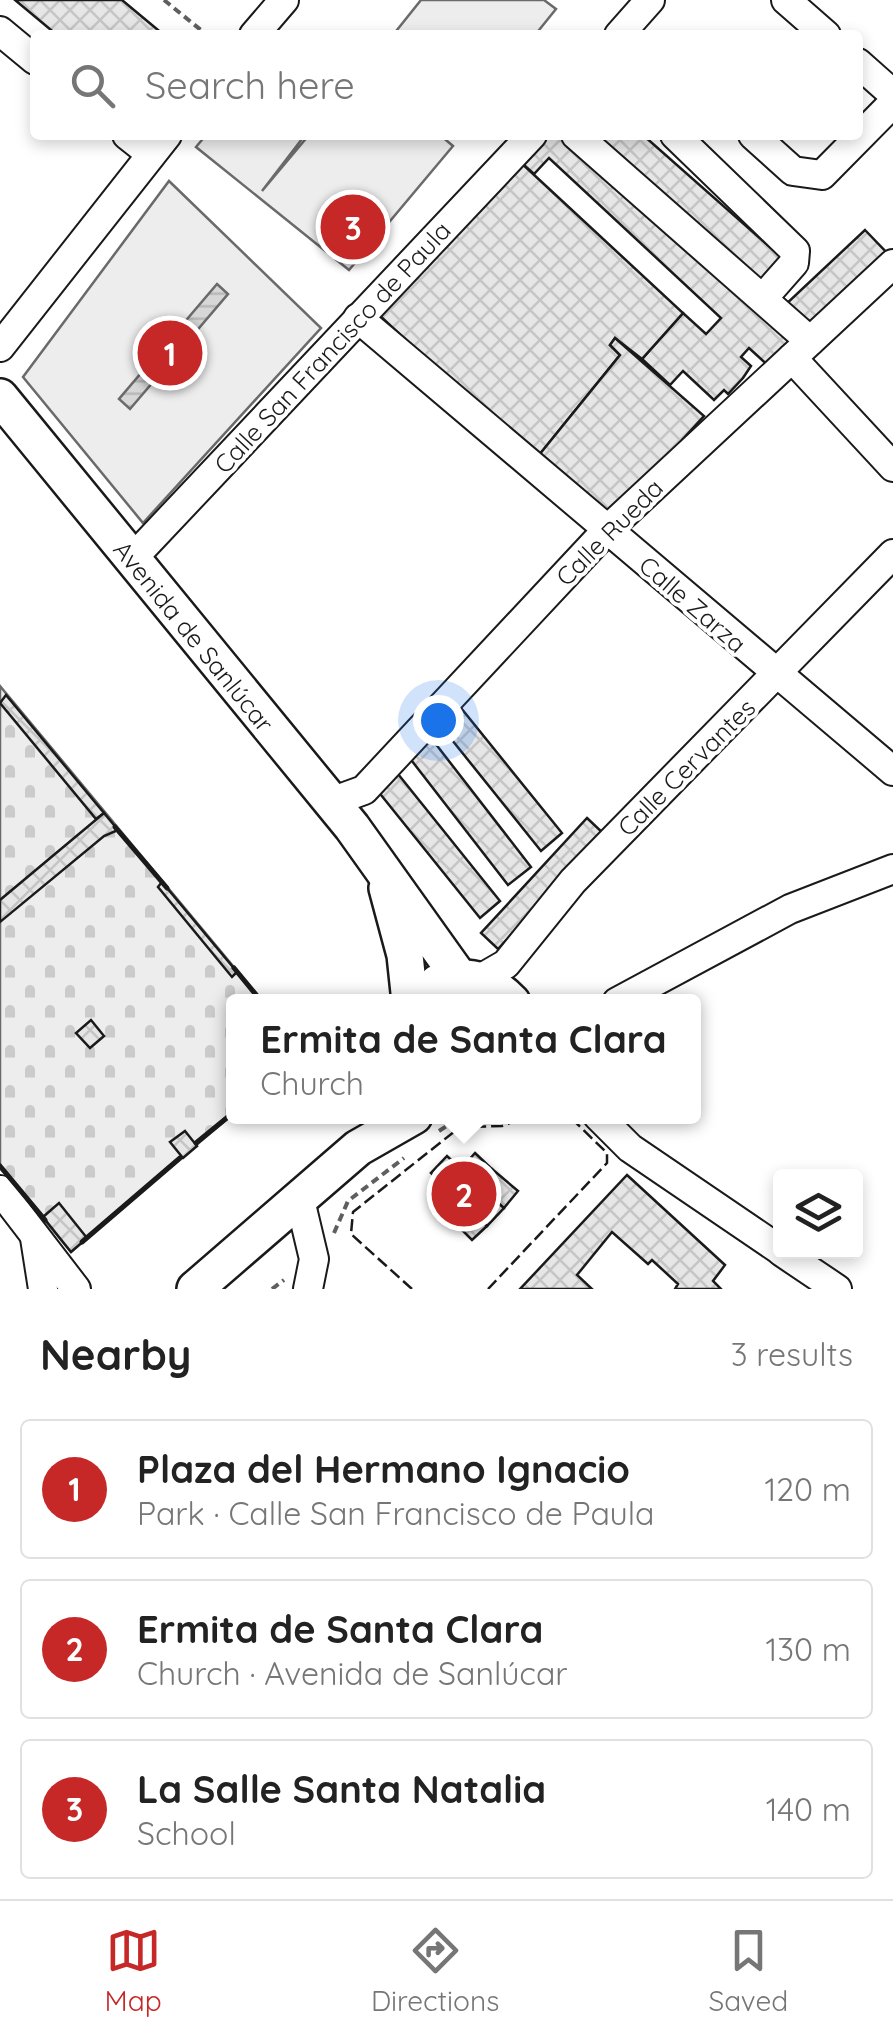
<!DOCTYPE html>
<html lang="en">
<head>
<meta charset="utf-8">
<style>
  :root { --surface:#fff; --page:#f2f2f2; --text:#222; --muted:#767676; --line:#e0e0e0; --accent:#c62828 }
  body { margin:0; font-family:Quicksand,sans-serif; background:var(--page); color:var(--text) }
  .controls { position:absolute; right:30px; bottom:30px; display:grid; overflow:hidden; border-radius:10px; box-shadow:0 5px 15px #0003 }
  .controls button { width:90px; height:90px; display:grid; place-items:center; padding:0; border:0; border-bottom:2px solid var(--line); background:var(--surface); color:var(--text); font:50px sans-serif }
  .you { position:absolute; left:438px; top:720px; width:35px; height:35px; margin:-25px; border:8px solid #fff; border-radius:50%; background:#1a73e8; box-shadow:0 0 0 15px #1a73e833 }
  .badge { display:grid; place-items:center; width:65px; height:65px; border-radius:50%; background:var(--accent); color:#fff; font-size:32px; font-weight:700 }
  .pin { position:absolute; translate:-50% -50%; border:5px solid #fff; box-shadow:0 2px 10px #0006 }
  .popup { position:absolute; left:226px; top:994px; width:475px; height:130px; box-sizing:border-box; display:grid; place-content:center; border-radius:10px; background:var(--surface); filter:drop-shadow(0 2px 8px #0005); font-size:32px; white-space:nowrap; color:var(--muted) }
  .popup b { font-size:38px; color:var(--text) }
  .popup::after { content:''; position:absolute; left:50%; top:100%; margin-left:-20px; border:20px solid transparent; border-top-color:var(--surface) }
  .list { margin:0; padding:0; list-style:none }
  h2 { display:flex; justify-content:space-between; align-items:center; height:130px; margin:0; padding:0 40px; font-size:42px }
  h2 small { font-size:32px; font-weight:400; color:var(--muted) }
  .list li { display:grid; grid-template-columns:65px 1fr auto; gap:30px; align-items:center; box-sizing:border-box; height:140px; margin:0 20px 20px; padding:0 20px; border:2px solid var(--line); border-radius:10px }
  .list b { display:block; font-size:38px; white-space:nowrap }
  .list p { margin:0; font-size:32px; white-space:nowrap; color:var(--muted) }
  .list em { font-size:32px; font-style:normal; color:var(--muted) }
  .icon { flex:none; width:55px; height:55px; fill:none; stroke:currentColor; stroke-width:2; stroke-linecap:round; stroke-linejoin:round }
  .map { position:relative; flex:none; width:893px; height:1289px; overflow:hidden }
  .search { position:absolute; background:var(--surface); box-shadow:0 5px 15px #0003; left:30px; right:30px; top:30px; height:110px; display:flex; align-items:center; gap:25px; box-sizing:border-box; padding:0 35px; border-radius:10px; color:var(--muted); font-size:38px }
  .sheet { height:610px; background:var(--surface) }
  nav { display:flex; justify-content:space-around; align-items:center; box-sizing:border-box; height:140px; border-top:2px solid var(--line); background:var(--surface); font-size:28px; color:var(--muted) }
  nav a { display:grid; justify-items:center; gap:5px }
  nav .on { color:var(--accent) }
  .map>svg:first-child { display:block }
  .cemetery { fill:url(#cemetery-stones); stroke:#6a6a6a; stroke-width:2.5 }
  .park { fill:#ededed; stroke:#6a6a6a; stroke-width:2.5 }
  .water { fill:url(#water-rules); stroke:#6a6a6a; stroke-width:2.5 }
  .building { fill:url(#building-cross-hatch); stroke:#1a1a1a; stroke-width:2.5 }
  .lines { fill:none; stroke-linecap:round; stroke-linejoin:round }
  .minor-casing { stroke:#1a1a1a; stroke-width:32 }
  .major-casing { stroke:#1a1a1a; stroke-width:40 }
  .path { stroke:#5f5f5f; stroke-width:4; stroke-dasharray:8 5; stroke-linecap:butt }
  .minor { stroke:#fff; stroke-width:28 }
  .major { stroke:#fff; stroke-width:35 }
  .fence { stroke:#1a1a1a; stroke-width:2.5; stroke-dasharray:12 5; stroke-linecap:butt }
  .wall { stroke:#1a1a1a; stroke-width:5 }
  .labels { text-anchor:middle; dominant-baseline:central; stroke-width:8; stroke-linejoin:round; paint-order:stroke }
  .street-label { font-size:25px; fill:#1a1a1a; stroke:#fff }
</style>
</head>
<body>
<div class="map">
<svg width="893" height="1289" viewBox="0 0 893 1289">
  <defs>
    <pattern id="cemetery-stones" width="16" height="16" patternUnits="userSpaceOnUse" patternTransform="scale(2.5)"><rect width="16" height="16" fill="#ededed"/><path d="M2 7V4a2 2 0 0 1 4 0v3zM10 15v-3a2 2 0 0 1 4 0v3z" fill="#cbcbcb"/></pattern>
    <pattern id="water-rules" width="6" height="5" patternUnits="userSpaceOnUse" patternTransform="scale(2.5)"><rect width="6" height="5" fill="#d7d7d7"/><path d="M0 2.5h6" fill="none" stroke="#b8b8b8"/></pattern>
    <pattern id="building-cross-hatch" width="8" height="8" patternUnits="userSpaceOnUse" patternTransform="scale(2.5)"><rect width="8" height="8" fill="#e6e6e6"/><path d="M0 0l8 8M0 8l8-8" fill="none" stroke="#c5c5c5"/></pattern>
  </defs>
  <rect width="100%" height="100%" fill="#fff"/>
  <polygon class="cemetery" points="0,686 262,1001 234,1002 234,1113 71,1252 0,1166"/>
  <g class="park">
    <polygon points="421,0 544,0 556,9 535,35 393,35"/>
    <polygon points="206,135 305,135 262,191 309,135 440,135 453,146 349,270 196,147"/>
    <polygon points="169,181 321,328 143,523 23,377"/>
  </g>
  <polygon class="water" points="217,284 228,294 130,409 119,399"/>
  <g class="building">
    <polygon points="15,0 122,0 164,35 57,35"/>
    <polygon points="542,135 564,135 795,344 772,369 749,348 741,357 751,366 743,378 728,394 724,390 714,400 683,371 670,385 642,359 683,313 706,334 721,318 549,158 534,174 518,160"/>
    <polygon points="591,135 643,135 788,263 766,288"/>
    <polygon points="518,160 683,313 642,359 615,338 610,345 620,355 535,460 378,314"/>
    <polygon points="865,230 892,258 811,335 784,306"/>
    <polygon points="615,338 704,416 605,524 535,460 620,355 610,345"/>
    <polygon points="6,695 104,813 96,819 0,703"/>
    <polygon points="457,703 562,833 541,851 436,720"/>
    <polygon points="428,734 531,867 508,885 405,752"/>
    <polygon points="394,769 500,901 480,918 373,785"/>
    <polygon points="104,813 118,830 104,836 0,922 0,900"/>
    <polygon points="587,818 604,834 498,949 481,933"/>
    <polygon points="162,882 237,972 232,977 158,887"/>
    <polygon points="91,1020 104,1036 90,1048 76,1033"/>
    <polygon points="185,1131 197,1146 183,1158 170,1142"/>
    <polygon points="475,1153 492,1169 478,1184 504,1208 487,1226 462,1203 449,1218 431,1202 445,1186 431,1173 447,1156 461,1169"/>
    <polygon points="492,1169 518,1191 504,1208 478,1184"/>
    <polygon points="627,1175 725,1265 713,1281 721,1289 675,1289 678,1284 652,1260 648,1264 612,1232 577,1275 592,1289 520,1289"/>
    <polygon points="59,1203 87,1238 71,1252 43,1217"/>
    <polygon points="462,1203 487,1226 472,1240 458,1226 464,1219 456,1210"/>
  </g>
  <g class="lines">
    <defs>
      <g id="minor">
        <polyline points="786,0 826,35"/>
        <polyline points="0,31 35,60"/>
        <polyline points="254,35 284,0"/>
        <polyline points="619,35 650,0"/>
        <polyline points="858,63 893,94"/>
        <polyline points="127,135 151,154"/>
        <polyline points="576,135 810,341"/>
        <polyline points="675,135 795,251 794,263 764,297"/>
        <polyline points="753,135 793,171 822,175 893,103"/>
        <polyline points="358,318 893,771"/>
        <polyline points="0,347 167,135"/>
        <polyline points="792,358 893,467"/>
        <polyline points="132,559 532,135"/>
        <polyline points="331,802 364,790 607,530 893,264"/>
        <polyline points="480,979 506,964 573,881 893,554"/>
        <polyline points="617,1002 790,909 893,869"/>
        <polyline points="598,1116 630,1148 780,1250"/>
        <polyline points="0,1190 76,1289"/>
        <polyline points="300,1200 314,1259 308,1289"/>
        <polyline points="35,1238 43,1289"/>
        <polyline points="782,1252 837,1289"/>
      </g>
      <g id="major">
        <polyline points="0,397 352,827 459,977"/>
        <polyline points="387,888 405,955 410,1002"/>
        <path d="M437,983C467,972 491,980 512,1002"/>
        <polyline points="195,1289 358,1148 414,1116"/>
      </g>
    </defs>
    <use href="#minor" class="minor-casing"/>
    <use href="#major" class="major-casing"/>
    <g class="path">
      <polyline points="164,0 207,35"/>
      <polyline points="439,1131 462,1116"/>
      <polyline points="334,1233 348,1201 404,1158"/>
      <polyline points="272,1289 284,1280"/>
    </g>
    <use href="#minor" class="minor"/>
    <use href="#major" class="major"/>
    <g class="fence">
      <polyline points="412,1289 351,1234 353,1212 460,1127 502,1126 527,1116"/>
      <polyline points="488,1289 607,1163 607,1153 569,1116"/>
    </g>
    <g class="wall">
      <polyline points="115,827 167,888"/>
      <polyline points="234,968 262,1002"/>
      <polyline points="196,1143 234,1112"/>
      <polyline points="0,1166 45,1220"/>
      <polyline points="82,1242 180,1158"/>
    </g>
  </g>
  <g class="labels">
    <g class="street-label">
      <text transform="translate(332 347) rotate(-47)">Calle San Francisco de Paula</text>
      <text transform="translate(609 532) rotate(-45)">Calle Rueda</text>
      <text transform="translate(693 604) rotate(41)">Calle Zarza</text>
      <text transform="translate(194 636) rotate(51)">Avenida de Sanlúcar</text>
      <text transform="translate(686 767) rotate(-45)">Calle Cervantes</text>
    </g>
  </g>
</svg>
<div class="controls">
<button><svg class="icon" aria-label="layers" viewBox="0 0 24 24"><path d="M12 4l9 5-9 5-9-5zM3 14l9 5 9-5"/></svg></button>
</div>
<div class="you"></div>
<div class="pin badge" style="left:170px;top:353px">1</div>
<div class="pin badge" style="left:464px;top:1194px">2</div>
<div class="popup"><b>Ermita de Santa Clara</b>Church</div>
<div class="pin badge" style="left:353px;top:227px">3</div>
<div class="search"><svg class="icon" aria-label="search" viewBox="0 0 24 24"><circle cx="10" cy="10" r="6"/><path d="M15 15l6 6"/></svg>Search here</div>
</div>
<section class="sheet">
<h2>Nearby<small>3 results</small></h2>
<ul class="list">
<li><span class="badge">1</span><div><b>Plaza del Hermano Ignacio</b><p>Park · Calle San Francisco de Paula</p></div><em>120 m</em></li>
<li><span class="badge">2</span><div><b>Ermita de Santa Clara</b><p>Church · Avenida de Sanlúcar</p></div><em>130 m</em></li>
<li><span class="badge">3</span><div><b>La Salle Santa Natalia</b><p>School</p></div><em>140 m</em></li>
</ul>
</section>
<nav>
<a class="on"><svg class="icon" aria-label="map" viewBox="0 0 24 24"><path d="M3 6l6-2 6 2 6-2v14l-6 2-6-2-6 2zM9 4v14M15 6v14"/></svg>Map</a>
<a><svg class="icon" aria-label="directions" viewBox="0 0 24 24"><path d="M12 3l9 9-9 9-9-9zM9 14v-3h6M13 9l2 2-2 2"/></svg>Directions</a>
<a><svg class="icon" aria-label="saved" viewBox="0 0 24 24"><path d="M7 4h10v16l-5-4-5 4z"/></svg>Saved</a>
</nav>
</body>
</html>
